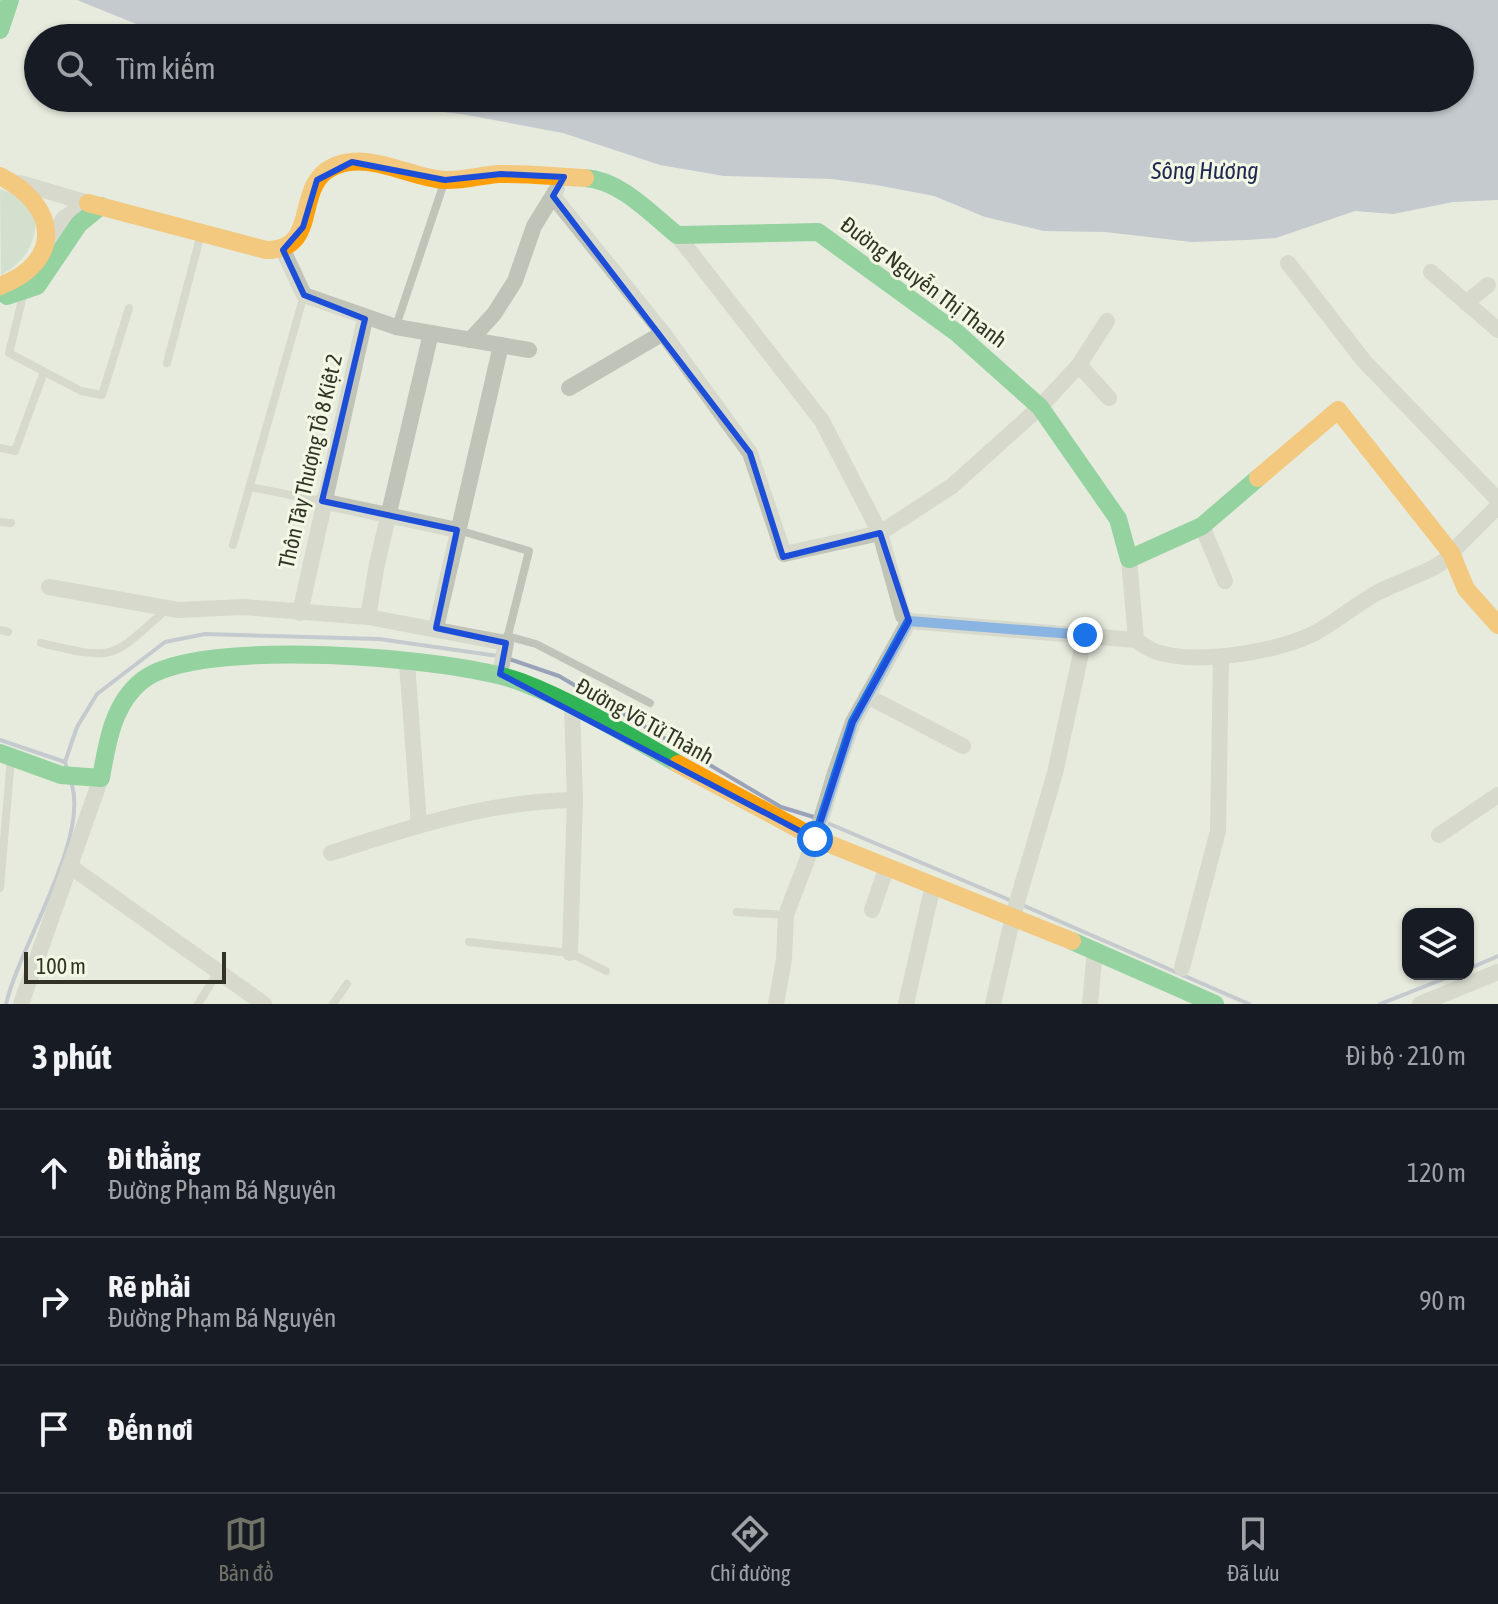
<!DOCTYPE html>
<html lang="vi">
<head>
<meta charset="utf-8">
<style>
  :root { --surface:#171b24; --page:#242831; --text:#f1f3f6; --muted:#9ea1a6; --line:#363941; --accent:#717366 }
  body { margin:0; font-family:"Asap Condensed",sans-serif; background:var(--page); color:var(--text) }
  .controls { position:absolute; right:24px; bottom:24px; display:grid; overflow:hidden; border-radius:16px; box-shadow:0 2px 6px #0004 }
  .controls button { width:72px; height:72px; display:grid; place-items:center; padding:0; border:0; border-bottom:2px solid var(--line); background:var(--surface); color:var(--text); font:40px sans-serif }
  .scale { position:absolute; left:24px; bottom:20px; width:202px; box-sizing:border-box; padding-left:8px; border:4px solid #323326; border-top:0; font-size:22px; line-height:28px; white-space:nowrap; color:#323326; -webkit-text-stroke:6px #f2f8e4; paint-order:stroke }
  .stop { position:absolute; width:24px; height:24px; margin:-18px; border:6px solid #1a73e8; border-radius:50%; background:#fff }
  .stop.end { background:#1a73e8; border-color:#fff; box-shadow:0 2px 8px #0008 }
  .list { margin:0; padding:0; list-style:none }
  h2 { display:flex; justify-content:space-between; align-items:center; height:104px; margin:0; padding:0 32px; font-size:34px }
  h2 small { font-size:26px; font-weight:400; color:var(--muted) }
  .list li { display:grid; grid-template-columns:52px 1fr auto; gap:24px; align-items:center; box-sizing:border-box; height:128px; padding:0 32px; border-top:2px solid var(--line) }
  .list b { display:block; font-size:30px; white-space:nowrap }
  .list p { margin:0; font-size:26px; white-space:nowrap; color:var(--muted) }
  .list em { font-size:26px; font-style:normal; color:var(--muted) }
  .icon { flex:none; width:44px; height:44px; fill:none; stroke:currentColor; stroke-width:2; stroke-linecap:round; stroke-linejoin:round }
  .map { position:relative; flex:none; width:1498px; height:1004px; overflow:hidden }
  .search { position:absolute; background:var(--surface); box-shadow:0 2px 6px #0004; left:24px; right:24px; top:24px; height:88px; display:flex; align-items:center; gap:20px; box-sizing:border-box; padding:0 28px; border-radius:44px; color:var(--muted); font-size:30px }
  .sheet { height:488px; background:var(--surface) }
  nav { display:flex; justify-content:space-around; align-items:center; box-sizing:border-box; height:112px; border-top:2px solid var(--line); background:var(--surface); font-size:22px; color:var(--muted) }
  nav a { display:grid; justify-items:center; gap:4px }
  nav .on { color:var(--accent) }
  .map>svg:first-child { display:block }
  .green { fill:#bdd2bb }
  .water { fill:#9aa2ba }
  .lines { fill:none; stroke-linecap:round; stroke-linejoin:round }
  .stream { stroke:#9aa2ba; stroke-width:4 }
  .lane { stroke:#c0c3b7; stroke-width:8 }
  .street { stroke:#c0c3b7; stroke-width:16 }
  .fast { stroke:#30b455; stroke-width:18 }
  .slow { stroke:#ff9f0a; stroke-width:18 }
  .route { stroke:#1a73e8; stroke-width:10 }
  .marked { fill:none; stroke:#1d4ed8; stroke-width:6; stroke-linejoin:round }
  .labels { text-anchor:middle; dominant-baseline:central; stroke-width:6; stroke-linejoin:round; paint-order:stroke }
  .street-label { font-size:22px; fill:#323326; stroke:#f2f8e4 }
  .water-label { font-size:24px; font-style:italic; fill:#1e2653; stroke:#f2f8e4 }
</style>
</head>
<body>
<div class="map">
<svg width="1498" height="1004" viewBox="0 0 1498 1004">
  <rect width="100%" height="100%" fill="#e7ebde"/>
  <path class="green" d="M0,189L19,195L36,217C35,245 26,261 1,275Z"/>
  <polygon class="water" points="77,0 1498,0 1498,200 1453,202 1393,214 1355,211 1276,238 1246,240 1192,242 1105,232 1044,231 985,217 934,196 876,185 832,179 724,176 660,165 563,133 467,115 336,98 1460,98 1460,38 171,38"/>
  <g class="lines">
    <g class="stream">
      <polyline points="506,658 559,676 781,807 817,818"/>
      <polyline points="0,740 65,762"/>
      <polyline points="67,769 65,762 77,727 97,694 165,642 205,634 379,639 498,656"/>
      <polyline points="825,822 1012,901"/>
      <polyline points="1020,904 1249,1004"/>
      <polyline points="1468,969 1498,956"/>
      <path d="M6,1004C20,945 88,841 72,785"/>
      <polyline points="1380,1004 1456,974"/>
    </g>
    <g class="lane">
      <polyline points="24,292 9,353 81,391 102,395 129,308"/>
      <polyline points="396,326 445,180"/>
      <polyline points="167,363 201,234"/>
      <polyline points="0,448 15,451 44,372"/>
      <polyline points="250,487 321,501"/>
      <polyline points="0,522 11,523"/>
      <polyline points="458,530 529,551 506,643"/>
      <polyline points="233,545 304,295"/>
      <polyline points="0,630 8,632"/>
      <polyline points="507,636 536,644 650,703"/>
      <path d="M41,643C117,661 110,659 167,609"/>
      <polyline points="0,888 11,758"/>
      <polyline points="737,912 786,915"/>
      <polyline points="469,942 570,953 606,971"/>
      <polyline points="198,1004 219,971"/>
      <polyline points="333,1004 347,984"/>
    </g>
    <g class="street">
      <polyline points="20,183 88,203 64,218 47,246"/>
      <polyline points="553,196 663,333 750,453 784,554 880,533 952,486 1040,407 1079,365 1107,321"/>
      <polyline points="677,235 822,421 880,533 903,616 909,621"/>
      <polyline points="283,250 304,295 396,327 529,350"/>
      <polyline points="1288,263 1364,361 1498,500"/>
      <polyline points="1431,272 1498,330"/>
      <polyline points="1466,303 1488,285"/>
      <polyline points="470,340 494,314 515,281 534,226 557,189"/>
      <polyline points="1079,365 1109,398"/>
      <polyline points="569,388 663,333"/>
      <polyline points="322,501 457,530"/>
      <polyline points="1202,526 1225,581"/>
      <polyline points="1451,553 1498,506"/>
      <polyline points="49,587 178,610 243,607 368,617 506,643 500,674"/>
      <polyline points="300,613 365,319"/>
      <polyline points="368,617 377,564 431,333"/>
      <polyline points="436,628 501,345"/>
      <path d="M1136,640C1142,644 1149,650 1157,652C1197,665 1275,652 1313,634C1335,623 1353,606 1375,594C1400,580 1429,574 1451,556"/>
      <polyline points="407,663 419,824"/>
      <polyline points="867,696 963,746"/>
      <polyline points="1439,835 1498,795"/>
      <path d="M331,853C410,827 490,801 575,800"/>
      <polyline points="71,867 264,1004"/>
      <polyline points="872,910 886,869"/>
      <polyline points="570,953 575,800 572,706"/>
      <polyline points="1182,968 1218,831 1221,657"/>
      <polyline points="21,1004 101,778"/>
      <polyline points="776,1004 784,959 786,915 815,839 835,773 853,722 909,621 1136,640 1129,559"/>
      <polyline points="906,1004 933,885"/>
      <polyline points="993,1004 1013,916 1055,773 1085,635"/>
      <polyline points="1090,1004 1095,950"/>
      <polyline points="1420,1004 1498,972"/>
    </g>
    <g class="fast">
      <polyline points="0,30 10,0"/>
      <path d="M585,178C620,180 651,214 677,235L818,232L957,333L1040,407L1118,519L1129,559L1202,526L1258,478"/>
      <polyline points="7,296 37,286 79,224 101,206"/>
      <path d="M0,753L61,775L101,778C107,743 113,703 143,680C199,636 454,657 521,682C576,703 627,735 678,764"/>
      <polyline points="1072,941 1215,1004"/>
    </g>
    <g class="slow">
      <path d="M0,176C58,205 65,261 0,286"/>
      <path d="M88,203L266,250C321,250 293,188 331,168C367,149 409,178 445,180C462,181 482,175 499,174C527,173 557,177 585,178"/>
      <polyline points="1258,478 1338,410 1451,553 1466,589 1498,625"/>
      <polyline points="678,764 817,839 1072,941"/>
    </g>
  </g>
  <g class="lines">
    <polyline class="route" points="815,839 853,722 909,621 1085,635"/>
  </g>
  <path d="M0 0H1498V1004H0ZM352,162L445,180L501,174L564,177L553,196L750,453L783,557L880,533L909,621L853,722L815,839L500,674L506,643L436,628L457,530L322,501L365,319L304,295L283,250L303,227L317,180Z" fill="#e7ebde" fill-opacity=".55" fill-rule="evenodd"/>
  <path class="marked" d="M352,162L445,180L501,174L564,177L553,196L750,453L783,557L880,533L909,621L853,722L815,839L500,674L506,643L436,628L457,530L322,501L365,319L304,295L283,250L303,227L317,180Z"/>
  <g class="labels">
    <g class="street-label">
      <text transform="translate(924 282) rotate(37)">Đường Nguyễn Thị Thanh</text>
      <text transform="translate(310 461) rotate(-77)">Thôn Tây Thượng Tổ 8 Kiệt 2</text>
      <text transform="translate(645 721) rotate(29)">Đường Võ Tử Thành</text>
    </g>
    <g class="water-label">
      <text x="1205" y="170">Sông Hương</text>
    </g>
  </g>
</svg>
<div class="controls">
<button><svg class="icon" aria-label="layers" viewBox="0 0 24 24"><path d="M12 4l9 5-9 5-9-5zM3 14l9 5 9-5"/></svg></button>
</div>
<div class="scale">100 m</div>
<div class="stop" style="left:815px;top:839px"></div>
<div class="stop end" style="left:1085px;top:635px"></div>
<div class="search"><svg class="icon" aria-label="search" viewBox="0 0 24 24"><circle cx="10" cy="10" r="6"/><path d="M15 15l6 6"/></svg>Tìm kiếm</div>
</div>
<section class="sheet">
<h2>3 phút<small>Đi bộ · 210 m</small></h2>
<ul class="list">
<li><svg class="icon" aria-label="ahead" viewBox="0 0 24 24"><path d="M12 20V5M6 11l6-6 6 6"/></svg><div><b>Đi thẳng</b><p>Đường Phạm Bá Nguyên</p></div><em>120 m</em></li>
<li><svg class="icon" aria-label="right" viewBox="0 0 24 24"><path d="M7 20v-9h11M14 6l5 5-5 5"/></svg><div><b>Rẽ phải</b><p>Đường Phạm Bá Nguyên</p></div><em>90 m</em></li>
<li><svg class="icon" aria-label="arrive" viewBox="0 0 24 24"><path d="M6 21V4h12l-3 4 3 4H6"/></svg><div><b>Đến nơi</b></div></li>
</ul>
</section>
<nav>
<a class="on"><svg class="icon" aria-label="map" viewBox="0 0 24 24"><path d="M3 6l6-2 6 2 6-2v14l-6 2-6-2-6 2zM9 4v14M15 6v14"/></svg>Bản đồ</a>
<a><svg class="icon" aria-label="directions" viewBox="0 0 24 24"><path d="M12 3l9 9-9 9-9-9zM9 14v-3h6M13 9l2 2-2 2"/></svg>Chỉ đường</a>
<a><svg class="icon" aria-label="saved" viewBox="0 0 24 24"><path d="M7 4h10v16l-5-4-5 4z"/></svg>Đã lưu</a>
</nav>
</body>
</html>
